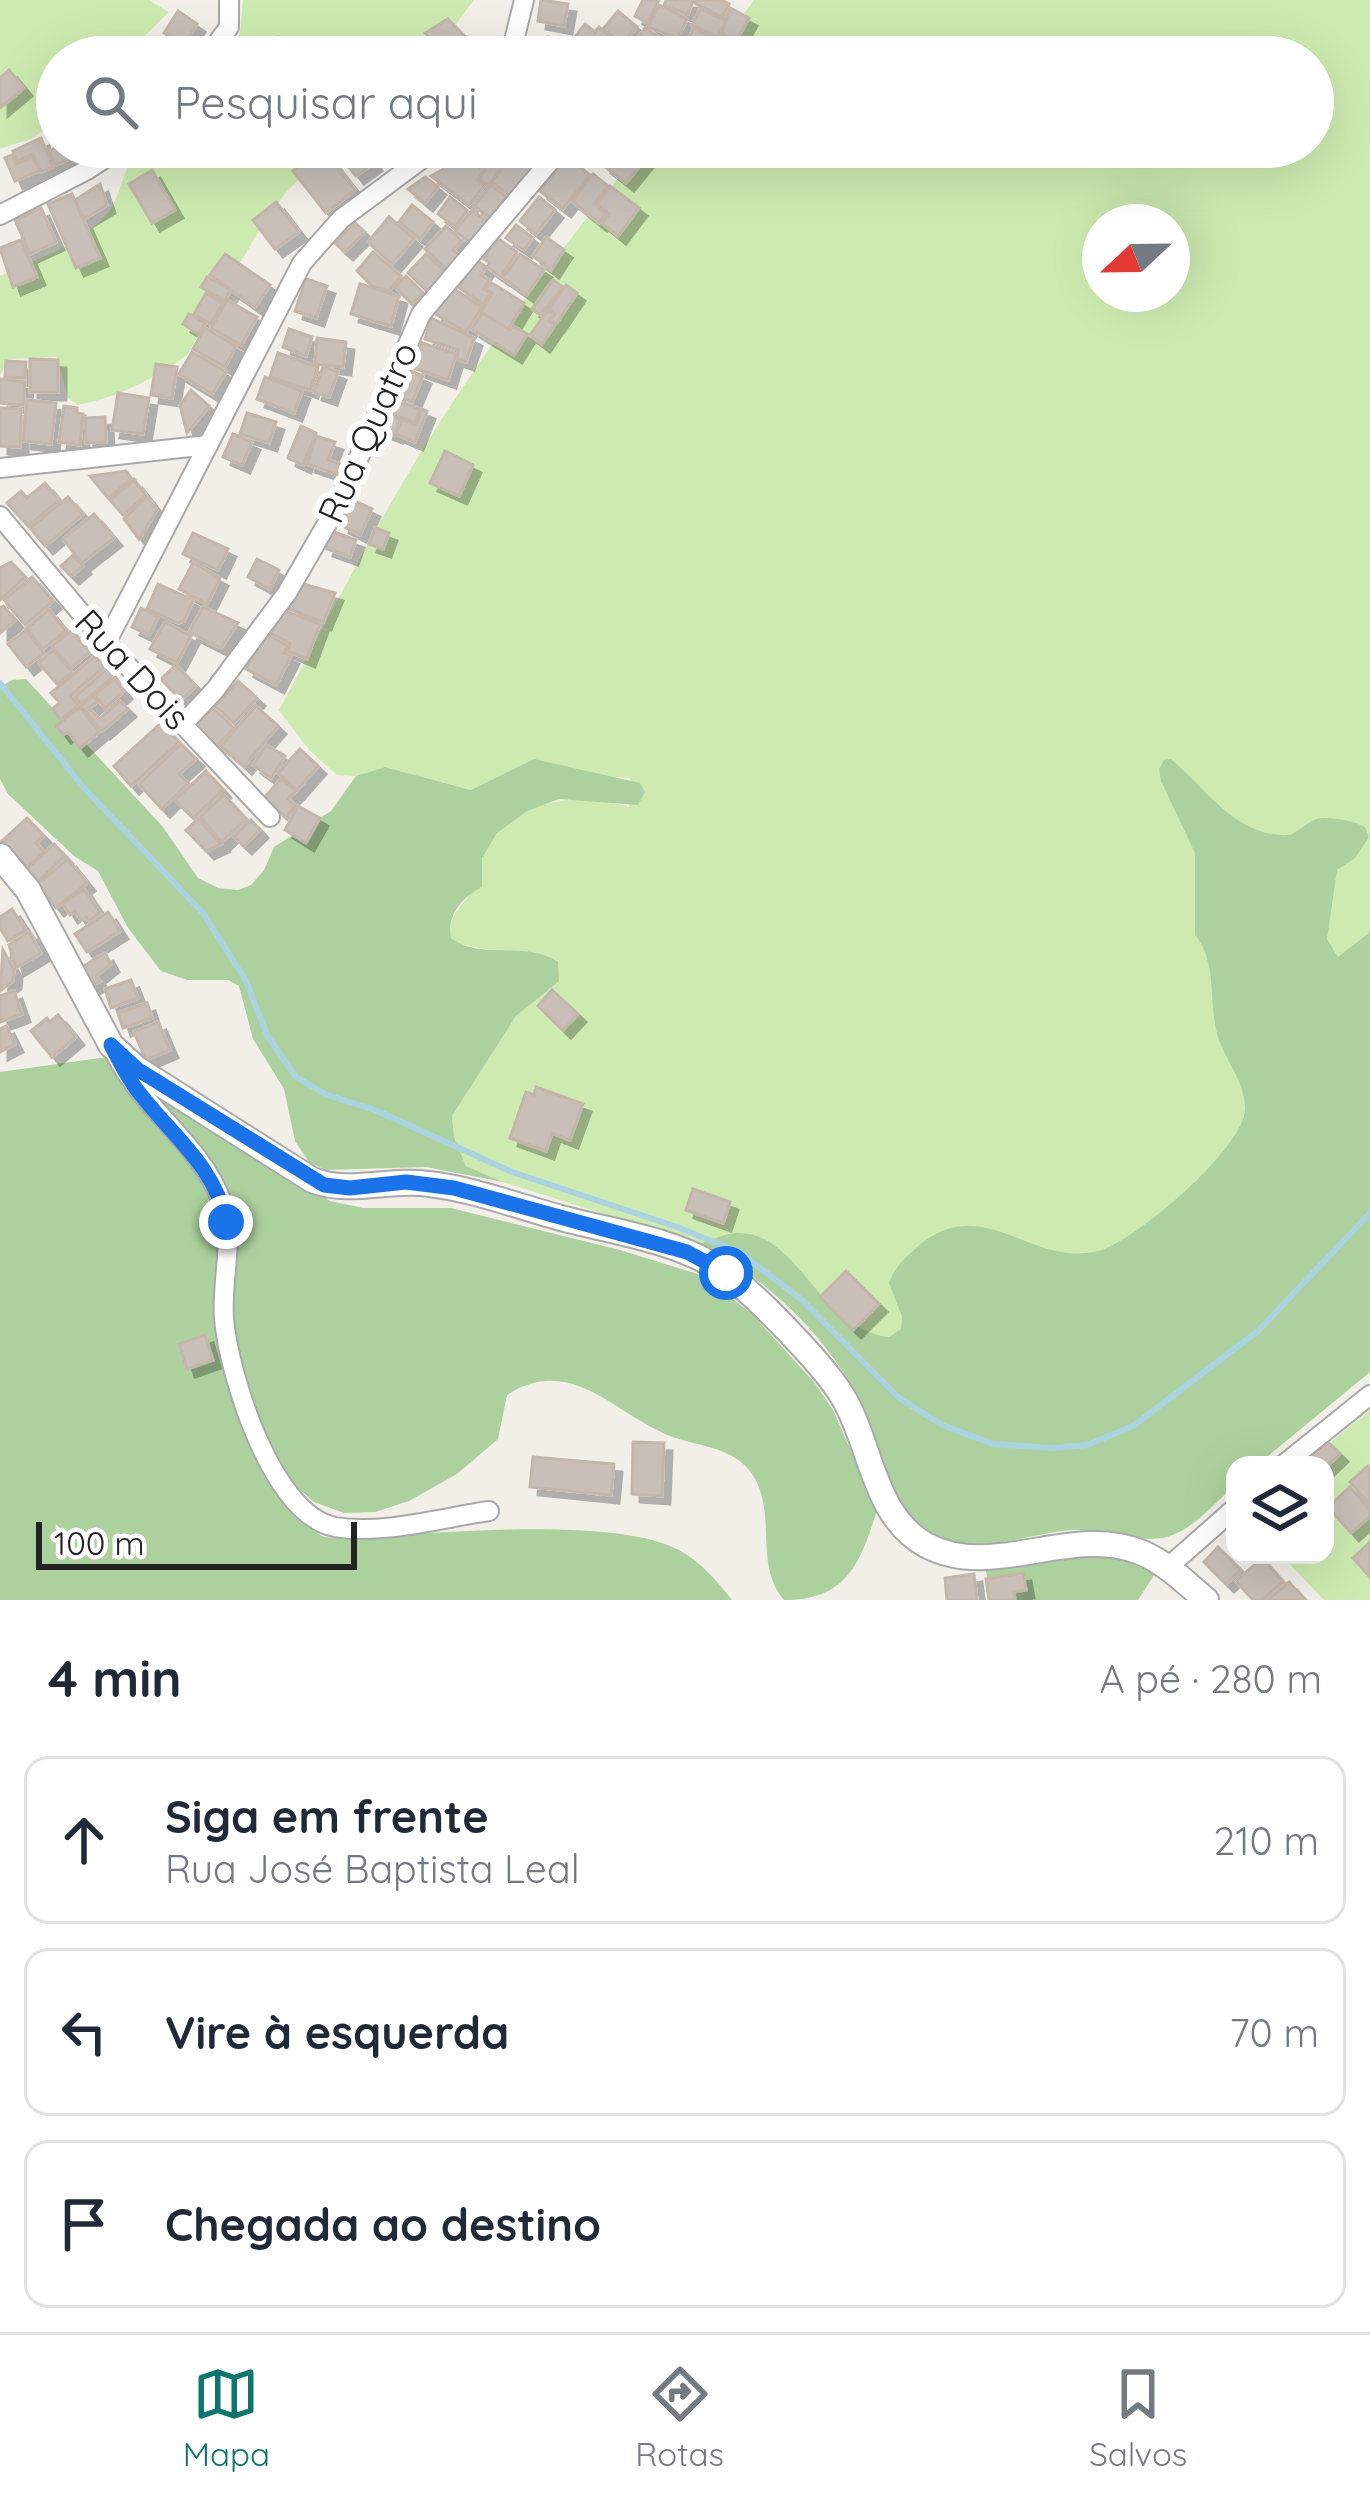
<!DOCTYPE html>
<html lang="pt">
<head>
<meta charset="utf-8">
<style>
  :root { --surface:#fff; --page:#f2f2f3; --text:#1f2937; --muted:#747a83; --line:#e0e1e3; --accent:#0f766e }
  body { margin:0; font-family:Quicksand,sans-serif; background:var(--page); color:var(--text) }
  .controls { position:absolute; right:36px; bottom:36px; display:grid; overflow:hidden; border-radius:24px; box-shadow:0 12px 48px #0002 }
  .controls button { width:108px; height:108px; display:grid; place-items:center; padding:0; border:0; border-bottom:3px solid var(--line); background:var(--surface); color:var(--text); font:60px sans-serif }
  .compass { position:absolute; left:1082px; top:204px; width:108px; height:108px; border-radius:50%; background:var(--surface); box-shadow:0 12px 48px #0002; rotate:248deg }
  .scale { position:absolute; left:36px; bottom:30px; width:321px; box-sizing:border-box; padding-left:12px; border:6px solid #222; border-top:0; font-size:33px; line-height:42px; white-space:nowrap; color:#222; -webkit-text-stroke:9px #fff; paint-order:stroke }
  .stop { position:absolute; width:36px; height:36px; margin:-27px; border:9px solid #1a73e8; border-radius:50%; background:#fff }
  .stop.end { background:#1a73e8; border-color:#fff; box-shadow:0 3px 12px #0008 }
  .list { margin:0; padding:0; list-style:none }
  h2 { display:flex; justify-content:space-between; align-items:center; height:156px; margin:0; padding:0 48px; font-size:51px }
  h2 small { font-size:39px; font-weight:400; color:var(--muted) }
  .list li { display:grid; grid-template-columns:78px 1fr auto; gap:36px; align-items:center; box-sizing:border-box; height:168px; margin:0 24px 24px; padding:0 24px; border:3px solid var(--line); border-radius:24px }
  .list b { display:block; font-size:45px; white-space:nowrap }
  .list p { margin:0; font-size:39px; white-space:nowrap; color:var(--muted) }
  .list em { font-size:39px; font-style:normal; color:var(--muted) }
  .icon { flex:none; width:66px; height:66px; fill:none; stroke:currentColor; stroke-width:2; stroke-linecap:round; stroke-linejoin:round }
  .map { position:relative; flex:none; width:1370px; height:1600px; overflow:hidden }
  .search { position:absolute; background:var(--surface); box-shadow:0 12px 48px #0002; left:36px; right:36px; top:36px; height:132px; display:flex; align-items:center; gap:30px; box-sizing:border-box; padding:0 42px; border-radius:66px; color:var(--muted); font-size:45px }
  .sheet { height:732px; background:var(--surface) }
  nav { display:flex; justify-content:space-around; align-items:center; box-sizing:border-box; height:168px; border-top:3px solid var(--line); background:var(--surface); font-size:33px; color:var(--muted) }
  nav a { display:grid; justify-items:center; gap:6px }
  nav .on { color:var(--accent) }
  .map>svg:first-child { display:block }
  .grass { fill:#cdebb0; fill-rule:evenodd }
  .forest { fill:#add19e }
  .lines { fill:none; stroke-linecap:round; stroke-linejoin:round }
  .stream { stroke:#aad3df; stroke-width:6 }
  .building { fill:#c7bfb8; stroke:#c4b6ab; stroke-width:3; filter:url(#shadow) }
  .minor-casing { stroke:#a9a9a9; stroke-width:22 }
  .tertiary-casing { stroke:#a9a9a9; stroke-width:28 }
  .minor { stroke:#fff; stroke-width:18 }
  .tertiary { stroke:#fff; stroke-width:24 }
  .route { stroke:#1a73e8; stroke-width:15 }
  .labels { text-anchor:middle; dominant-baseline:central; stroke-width:12; stroke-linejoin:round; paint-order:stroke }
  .street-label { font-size:36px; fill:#222; stroke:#fff }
</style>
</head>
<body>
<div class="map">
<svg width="1370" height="1600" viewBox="0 0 1370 1600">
  <defs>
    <filter id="shadow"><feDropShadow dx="8" dy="8" stdDeviation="0" flood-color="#0004"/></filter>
  </defs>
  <rect width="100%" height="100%" fill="#f2efe9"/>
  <g class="grass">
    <polygon points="0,0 149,0 169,12 123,57 57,57 57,123 30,139 0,149"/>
    <polygon points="243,0 474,0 431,57 224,57 240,34"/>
    <path d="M754,0H1370V1372L1257,1465H1235V1485C1215,1503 1190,1533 1162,1538C1133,1542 1101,1528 1071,1530C1040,1532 1002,1548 971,1542C877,1522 895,1461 856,1393C822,1332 762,1274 699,1244L503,1182L466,1166L454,1137L452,1116L516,1016L527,1005L506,953L458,944L451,939C447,911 467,904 478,883C483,874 479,865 483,856C506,799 577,791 629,807L630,778L594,775L534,759L471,790L385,767L356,776L337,775L309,750L279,710C337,603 392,491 461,390C517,306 580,226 643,147H1313V57H712ZM1100,222H1172V294H1100Z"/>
    <path d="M140,147H334L288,190L264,222L187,355C156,378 116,398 78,405L68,398L57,357L8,359L0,376V276C36,260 79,245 107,214C122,197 121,168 140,147Z"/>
    <polygon points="1370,1410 1370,1600 1324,1600 1281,1555 1325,1555 1325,1465 1303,1465"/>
  </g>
  <g class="forest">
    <path d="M26,679L163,827L198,878L218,888L238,890L251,885L264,870L274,847L331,811L356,776L385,767L471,790L534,759L640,783L645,792L638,805L559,799L527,811L497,833L482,858V887C461,898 447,915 451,938C482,961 527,940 558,962L559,981L516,1016L452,1116L454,1137L466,1166L503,1182L426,1167L325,1170L309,1162L295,1141L284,1089L253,1039L239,986L228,980H187L161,971L128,928L98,871L74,856L8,794L0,779V687L12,680Z"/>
    <path d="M1171,759C1208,790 1236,838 1290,835C1299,831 1308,822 1316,819C1328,816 1355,821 1365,827L1369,837L1355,858L1337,870L1327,939L1338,957L1370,932V1372L1257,1465H1235V1485C1214,1503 1190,1534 1161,1538C1132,1542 1100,1528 1070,1530C1036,1533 985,1550 952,1543C888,1528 883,1442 857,1394C823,1333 762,1274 699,1244C711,1240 724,1234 736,1233C799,1230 818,1330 889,1337L901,1329L902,1317L889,1283C894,1268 904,1259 916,1248C982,1189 1030,1268 1098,1251C1135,1242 1245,1147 1245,1109C1246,1085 1227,1062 1219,1040C1207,1006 1219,964 1195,935V853L1161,781L1159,769L1164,760Z"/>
    <path d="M107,1057L173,1137L216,1207L221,1233L217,1290L280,1494L309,1528L324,1537L341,1538C422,1535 611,1514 679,1550C701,1562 717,1581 732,1600H0V1072Z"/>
    <path d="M131,1074L330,1201L363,1208H451L620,1250L701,1275L751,1313L814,1382L833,1410L877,1510C860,1565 846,1600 784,1600C752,1563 780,1509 749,1470C729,1445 692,1446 665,1434C611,1410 569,1355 507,1395L498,1439L457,1474L409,1501L375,1512L344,1513L314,1502L294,1485L260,1426L232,1330V1210Z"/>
    <polygon points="1111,1554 1155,1574 1138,1600 992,1600 986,1571 1068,1556"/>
  </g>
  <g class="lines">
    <polyline class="stream" points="0,683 84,788 203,913 246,981 268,1037 296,1077 327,1095 375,1110 512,1172 677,1227 739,1252 802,1300 899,1398 942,1425 993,1444 1053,1448 1087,1445 1133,1426 1258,1331 1370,1213"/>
  </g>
  <g class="building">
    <polygon points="541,0 568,4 564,26 538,21"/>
    <polygon points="643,0 659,0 648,23 635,16"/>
    <polygon points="666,0 693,0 688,14 664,6"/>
    <polygon points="696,0 721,0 729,4 722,17 694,3"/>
    <polygon points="659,5 687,19 678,38 648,27"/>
    <polygon points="730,8 749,18 736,41 722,33"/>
    <polygon points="700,9 726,21 718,37 692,25"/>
    <polygon points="178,11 197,24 184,45 164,33"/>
    <polygon points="618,11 637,27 622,44 603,29"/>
    <polygon points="448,19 464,36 445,55 425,33"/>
    <polygon points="585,24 595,32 599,27 611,38 605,44 610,48 603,57 597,57 574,38"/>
    <polygon points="645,28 668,43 657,57 642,57 629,49"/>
    <polygon points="694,28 716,40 707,56 685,44"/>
    <polygon points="278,37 318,42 316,57 275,57"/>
    <polygon points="467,37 487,57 453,57 451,54"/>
    <polygon points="548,37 570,57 530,57"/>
    <polygon points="9,70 24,88 0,108 0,78"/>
    <polygon points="41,138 53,167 41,172 33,154 17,161 13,151"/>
    <polygon points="58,147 73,147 77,156 55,165 49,151"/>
    <polygon points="473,147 489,147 499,154 504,147 513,151 488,186 479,179 485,170 466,157"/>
    <polygon points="523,147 547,147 535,162 520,151"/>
    <polygon points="618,147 636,147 648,156 626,183 603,165"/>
    <polygon points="322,148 355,190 326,213 293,171"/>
    <polygon points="364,150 374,163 356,176 346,163"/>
    <polygon points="516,151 534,166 510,196 492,182"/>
    <polygon points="12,155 16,164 33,157 39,171 15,181 5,158"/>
    <polygon points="567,157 590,175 563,209 540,191"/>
    <polygon points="464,158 483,171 477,180 484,186 469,205 431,176"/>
    <polygon points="152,170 175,210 152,223 129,184"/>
    <polygon points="593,174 608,186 594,204 606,214 599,223 572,201"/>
    <polygon points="425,177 438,187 425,203 408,189"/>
    <polygon points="100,184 107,205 84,219 75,200"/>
    <polygon points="491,185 507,198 491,219 474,206"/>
    <polygon points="610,186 639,208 618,236 602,223 609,214 597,204"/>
    <polygon points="72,194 100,258 76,268 48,204"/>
    <polygon points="450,197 467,210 455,227 438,214"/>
    <polygon points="539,197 555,210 536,234 520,221"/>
    <polygon points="276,202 299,232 275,249 253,220"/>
    <polygon points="412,205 433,222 420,239 399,222"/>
    <polygon points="41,208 56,242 30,254 15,220"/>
    <polygon points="472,210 490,224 473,245 455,231"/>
    <polygon points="389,217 414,239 392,264 368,242"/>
    <polygon points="355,223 365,232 345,252 335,243"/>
    <polygon points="516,225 533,238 524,250 506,238"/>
    <polygon points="446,226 462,241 453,250 461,257 448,271 425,249"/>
    <polygon points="546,237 564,250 551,270 533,256"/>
    <polygon points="497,238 517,252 501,277 487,267 490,263 484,259"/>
    <polygon points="21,240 37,277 13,287 0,248"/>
    <polygon points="373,252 401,276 389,291 372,286 357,271"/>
    <polygon points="225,254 270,285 255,307 210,275"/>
    <polygon points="426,254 446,273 428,292 408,273"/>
    <polygon points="520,254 544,270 527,295 503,278"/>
    <polygon points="476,260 486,267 481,275 489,280 483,289 490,293 483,304 458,287"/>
    <polygon points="406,276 423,293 412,304 395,287"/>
    <polygon points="207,277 231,290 224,301 201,287"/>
    <polygon points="306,279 327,286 316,318 295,311"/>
    <polygon points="553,280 563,287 540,315 532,309"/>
    <polygon points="490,282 524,303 508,329 481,312 492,293 486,289"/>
    <polygon points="360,284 399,296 391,326 351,314"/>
    <polygon points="566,285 577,293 556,324 550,321 555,314 549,309"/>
    <polygon points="451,287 482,307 466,332 434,313"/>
    <polygon points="206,293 223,303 210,324 194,314"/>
    <polygon points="227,300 257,317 241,345 211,328"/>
    <polygon points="548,310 554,314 549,321 555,325 542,344 530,335"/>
    <polygon points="482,313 510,330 513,326 527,334 514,355 472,329"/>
    <polygon points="189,314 205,323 199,334 183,324"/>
    <polygon points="431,318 474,338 466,362 457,359 458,350 425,339"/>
    <polygon points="205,328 236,346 225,367 193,349"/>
    <polygon points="289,329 312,337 306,356 283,347"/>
    <polygon points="317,338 346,342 343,367 315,364"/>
    <polygon points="422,343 456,354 448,380 414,368"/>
    <polygon points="192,352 226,372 212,394 179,374"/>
    <polygon points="278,353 318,367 310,390 270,377"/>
    <polygon points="30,359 58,360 58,392 30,392"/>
    <polygon points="6,361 26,362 25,378 5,377"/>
    <polygon points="156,364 177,367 172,398 151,395"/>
    <polygon points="323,367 338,372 329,397 314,392"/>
    <polygon points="405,368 423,376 412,402 394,394"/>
    <polygon points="265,377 302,391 294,413 257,399"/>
    <polygon points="0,379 25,382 23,405 0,403"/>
    <polygon points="191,390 209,406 187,433 180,405"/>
    <polygon points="118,393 149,398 143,434 112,430"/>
    <polygon points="27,400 56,403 51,444 23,441"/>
    <polygon points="397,401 420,409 415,423 392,414"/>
    <polygon points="64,406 77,408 77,413 83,414 80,445 59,442"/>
    <polygon points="0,408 21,409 20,447 0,446"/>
    <polygon points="422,409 427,411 415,442 396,434 402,419 416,425"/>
    <polygon points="381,412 401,419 395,435 376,428"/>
    <polygon points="247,413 276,422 269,443 240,434"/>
    <polygon points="105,417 106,442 86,443 85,418"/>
    <polygon points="301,426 316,433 303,465 288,458"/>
    <polygon points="233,434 252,442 242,465 223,457"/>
    <polygon points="316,436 335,442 328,460 340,464 336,474 307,464"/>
    <polygon points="445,451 473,465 459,496 430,483"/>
    <polygon points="126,471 132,479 108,498 90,476"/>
    <polygon points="134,480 146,495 123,515 110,500"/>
    <polygon points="45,483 59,500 28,526 7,503 21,491 27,498"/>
    <polygon points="147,496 157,510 139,539 124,519"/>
    <polygon points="68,497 83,514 45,546 30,528"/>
    <polygon points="353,500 372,509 360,535 341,525"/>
    <polygon points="94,514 114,538 82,563 63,539"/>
    <polygon points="375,528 389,533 383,549 369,544"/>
    <polygon points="331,531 356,540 350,557 325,548"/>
    <polygon points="193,533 228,549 218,570 183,554"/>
    <polygon points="73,555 83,566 71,576 61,566"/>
    <polygon points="257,559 279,570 270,589 248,577"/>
    <polygon points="11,562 25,577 0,600 0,568"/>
    <polygon points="193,563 220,578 207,604 179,589"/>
    <polygon points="32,577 53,601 25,625 4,600"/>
    <polygon points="158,584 193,600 184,621 178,623 147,609"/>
    <polygon points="303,584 335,593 323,622 289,609"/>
    <polygon points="3,606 15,620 0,633 0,608"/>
    <polygon points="203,607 238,623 221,648 189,632"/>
    <polygon points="141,608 158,617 149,635 132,627"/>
    <polygon points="49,610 66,631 43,649 27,628"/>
    <polygon points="285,611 320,624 307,659 288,651 290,643 270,633"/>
    <polygon points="165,622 191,636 177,663 150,649"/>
    <polygon points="26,630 44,653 26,667 8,644"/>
    <polygon points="72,630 90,652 71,668 52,646"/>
    <polygon points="265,633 288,646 284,653 291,656 276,685 246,669"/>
    <polygon points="53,650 72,672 57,684 39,663"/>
    <polygon points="95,656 104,667 70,696 78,705 61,720 52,709 60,703 51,693"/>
    <polygon points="176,665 196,686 181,700 161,679"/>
    <polygon points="107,669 113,677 81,704 75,697"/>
    <polygon points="114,679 124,691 105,708 94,695"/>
    <polygon points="238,681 257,698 234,723 215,706"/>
    <polygon points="93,696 98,701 89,708 99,719 120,701 128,709 102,731 81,706"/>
    <polygon points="256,706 278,726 244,766 221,746"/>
    <polygon points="80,707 99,732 80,748 68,732 63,735 56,726"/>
    <polygon points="213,708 234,728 215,748 193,728"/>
    <polygon points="161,723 179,742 131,786 114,766"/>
    <polygon points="181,744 196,759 179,774 188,783 162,809 139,784"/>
    <polygon points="266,745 285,756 271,778 253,765"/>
    <polygon points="300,749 318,766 297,790 278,773"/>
    <polygon points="206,771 223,790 193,818 175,800"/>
    <polygon points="281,779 296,791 288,799 296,806 286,817 264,798"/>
    <polygon points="224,795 246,819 222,842 200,817"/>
    <polygon points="298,806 320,818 306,843 285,830"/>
    <polygon points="27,818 44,836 36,843 44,852 27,867 2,841"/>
    <polygon points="198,819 221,844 206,851 186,830"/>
    <polygon points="251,820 260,830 244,846 234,837"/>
    <polygon points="54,844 65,856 38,881 27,869"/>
    <polygon points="68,859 87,883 56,908 37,884"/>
    <polygon points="84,889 100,913 89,921 86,917 81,920 75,911 70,915 63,904"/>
    <polygon points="12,909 26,930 8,941 0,928 0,917"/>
    <polygon points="108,912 120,931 87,952 75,934"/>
    <polygon points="29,932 41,953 16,968 9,945"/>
    <polygon points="3,950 14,970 13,981 0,991"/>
    <polygon points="105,953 111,964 96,976 100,981 90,987 79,969"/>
    <polygon points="131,980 138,998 111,1008 105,989"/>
    <polygon points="552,990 578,1014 563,1030 538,1006"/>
    <polygon points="14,991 22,1014 0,1022 0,996"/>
    <polygon points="147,1003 152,1018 123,1028 118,1013"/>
    <polygon points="58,1015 76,1037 52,1057 31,1031 47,1018 50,1022"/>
    <polygon points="158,1022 170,1050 146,1060 134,1032"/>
    <polygon points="6,1026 15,1044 0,1052 0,1029"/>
    <polygon points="536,1087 583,1104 570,1140 552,1133 546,1151 510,1138 526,1092 534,1095"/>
    <polygon points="693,1189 730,1202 723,1223 686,1210"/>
    <polygon points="846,1271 879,1304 853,1330 820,1297"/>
    <polygon points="205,1335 213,1360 187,1369 179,1344"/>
    <polygon points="1327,1441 1340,1454 1325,1468 1311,1456"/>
    <polygon points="633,1442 664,1443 662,1496 632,1494"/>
    <polygon points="533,1457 614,1464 611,1495 530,1487"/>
    <polygon points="1368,1466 1370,1468 1370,1505 1350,1482"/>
    <polygon points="1350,1487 1370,1510 1370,1516 1351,1533 1328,1507"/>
    <polygon points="1370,1542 1370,1577 1353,1558"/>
    <polygon points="1218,1547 1241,1570 1226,1584 1204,1562"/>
    <polygon points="1262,1558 1283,1582 1262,1600 1253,1600 1236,1581"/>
    <polygon points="1023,1573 1026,1590 1014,1592 1015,1600 989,1600 986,1579"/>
    <polygon points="974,1574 977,1600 947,1600 945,1578"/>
    <polygon points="1289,1582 1305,1600 1268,1600"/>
  </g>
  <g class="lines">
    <defs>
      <g id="minor">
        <polyline points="207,57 229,27 229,0"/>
        <polyline points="510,57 524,0"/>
        <polyline points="0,215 87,170 122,147"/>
        <polyline points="0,468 208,445"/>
        <polyline points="0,516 106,643 270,817"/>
        <polyline points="106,643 302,263 341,219 438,147"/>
        <polyline points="183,724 215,690 287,593 340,501 421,314 562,147"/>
        <path d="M116,1055C143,1109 201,1144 222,1202C235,1241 221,1280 224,1319C229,1375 272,1515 335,1527C383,1535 441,1518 489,1511"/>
        <polyline points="1283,1465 1370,1395"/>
        <polyline points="1167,1568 1235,1508"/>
      </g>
      <path id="tertiary" d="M0,856L28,890L111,1045L137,1069L312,1180C350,1195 389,1178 429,1184C473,1189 517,1206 561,1218C613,1232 679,1240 724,1272C754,1293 825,1366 843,1397C871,1443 873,1516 926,1545C993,1581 1070,1524 1140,1552C1165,1562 1186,1583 1206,1600"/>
    </defs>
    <use href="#minor" class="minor-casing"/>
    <use href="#tertiary" class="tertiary-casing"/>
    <use href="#minor" class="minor"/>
    <use href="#tertiary" class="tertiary"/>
  </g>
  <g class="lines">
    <path class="route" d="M226,1222C216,1168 173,1136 141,1095C128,1080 120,1062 111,1045L137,1069L324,1185L350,1188L406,1182L454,1188L687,1252L726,1273"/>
  </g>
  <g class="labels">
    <g class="street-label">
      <text transform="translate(367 432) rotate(-66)">Rua Quatro</text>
      <text transform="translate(133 669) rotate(47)">Rua Dois</text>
    </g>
  </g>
</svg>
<div class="controls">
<button><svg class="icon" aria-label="layers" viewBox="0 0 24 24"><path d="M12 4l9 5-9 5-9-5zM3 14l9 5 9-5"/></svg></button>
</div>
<svg class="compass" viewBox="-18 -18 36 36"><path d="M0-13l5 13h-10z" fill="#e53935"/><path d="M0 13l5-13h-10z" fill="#747a83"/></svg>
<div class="scale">100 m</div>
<div class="stop" style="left:726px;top:1273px"></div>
<div class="stop end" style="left:226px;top:1222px"></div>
<div class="search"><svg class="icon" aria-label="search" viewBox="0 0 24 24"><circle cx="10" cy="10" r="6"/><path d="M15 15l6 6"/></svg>Pesquisar aqui</div>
</div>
<section class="sheet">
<h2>4 min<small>A pé · 280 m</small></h2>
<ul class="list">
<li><svg class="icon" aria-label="ahead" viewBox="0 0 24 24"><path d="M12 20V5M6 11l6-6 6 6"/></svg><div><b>Siga em frente</b><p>Rua José Baptista Leal</p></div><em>210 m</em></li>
<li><svg class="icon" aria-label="left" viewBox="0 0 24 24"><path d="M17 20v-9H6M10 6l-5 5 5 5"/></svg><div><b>Vire à esquerda</b></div><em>70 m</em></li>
<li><svg class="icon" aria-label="arrive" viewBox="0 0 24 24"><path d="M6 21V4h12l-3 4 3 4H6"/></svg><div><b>Chegada ao destino</b></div></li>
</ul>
</section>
<nav>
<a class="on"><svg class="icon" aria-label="map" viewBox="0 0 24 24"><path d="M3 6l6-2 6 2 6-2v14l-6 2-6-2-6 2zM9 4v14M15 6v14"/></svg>Mapa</a>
<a><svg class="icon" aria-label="directions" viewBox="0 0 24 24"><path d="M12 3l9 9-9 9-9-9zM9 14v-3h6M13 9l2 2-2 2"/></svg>Rotas</a>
<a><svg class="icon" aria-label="saved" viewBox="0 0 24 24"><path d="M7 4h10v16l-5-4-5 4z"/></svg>Salvos</a>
</nav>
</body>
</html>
